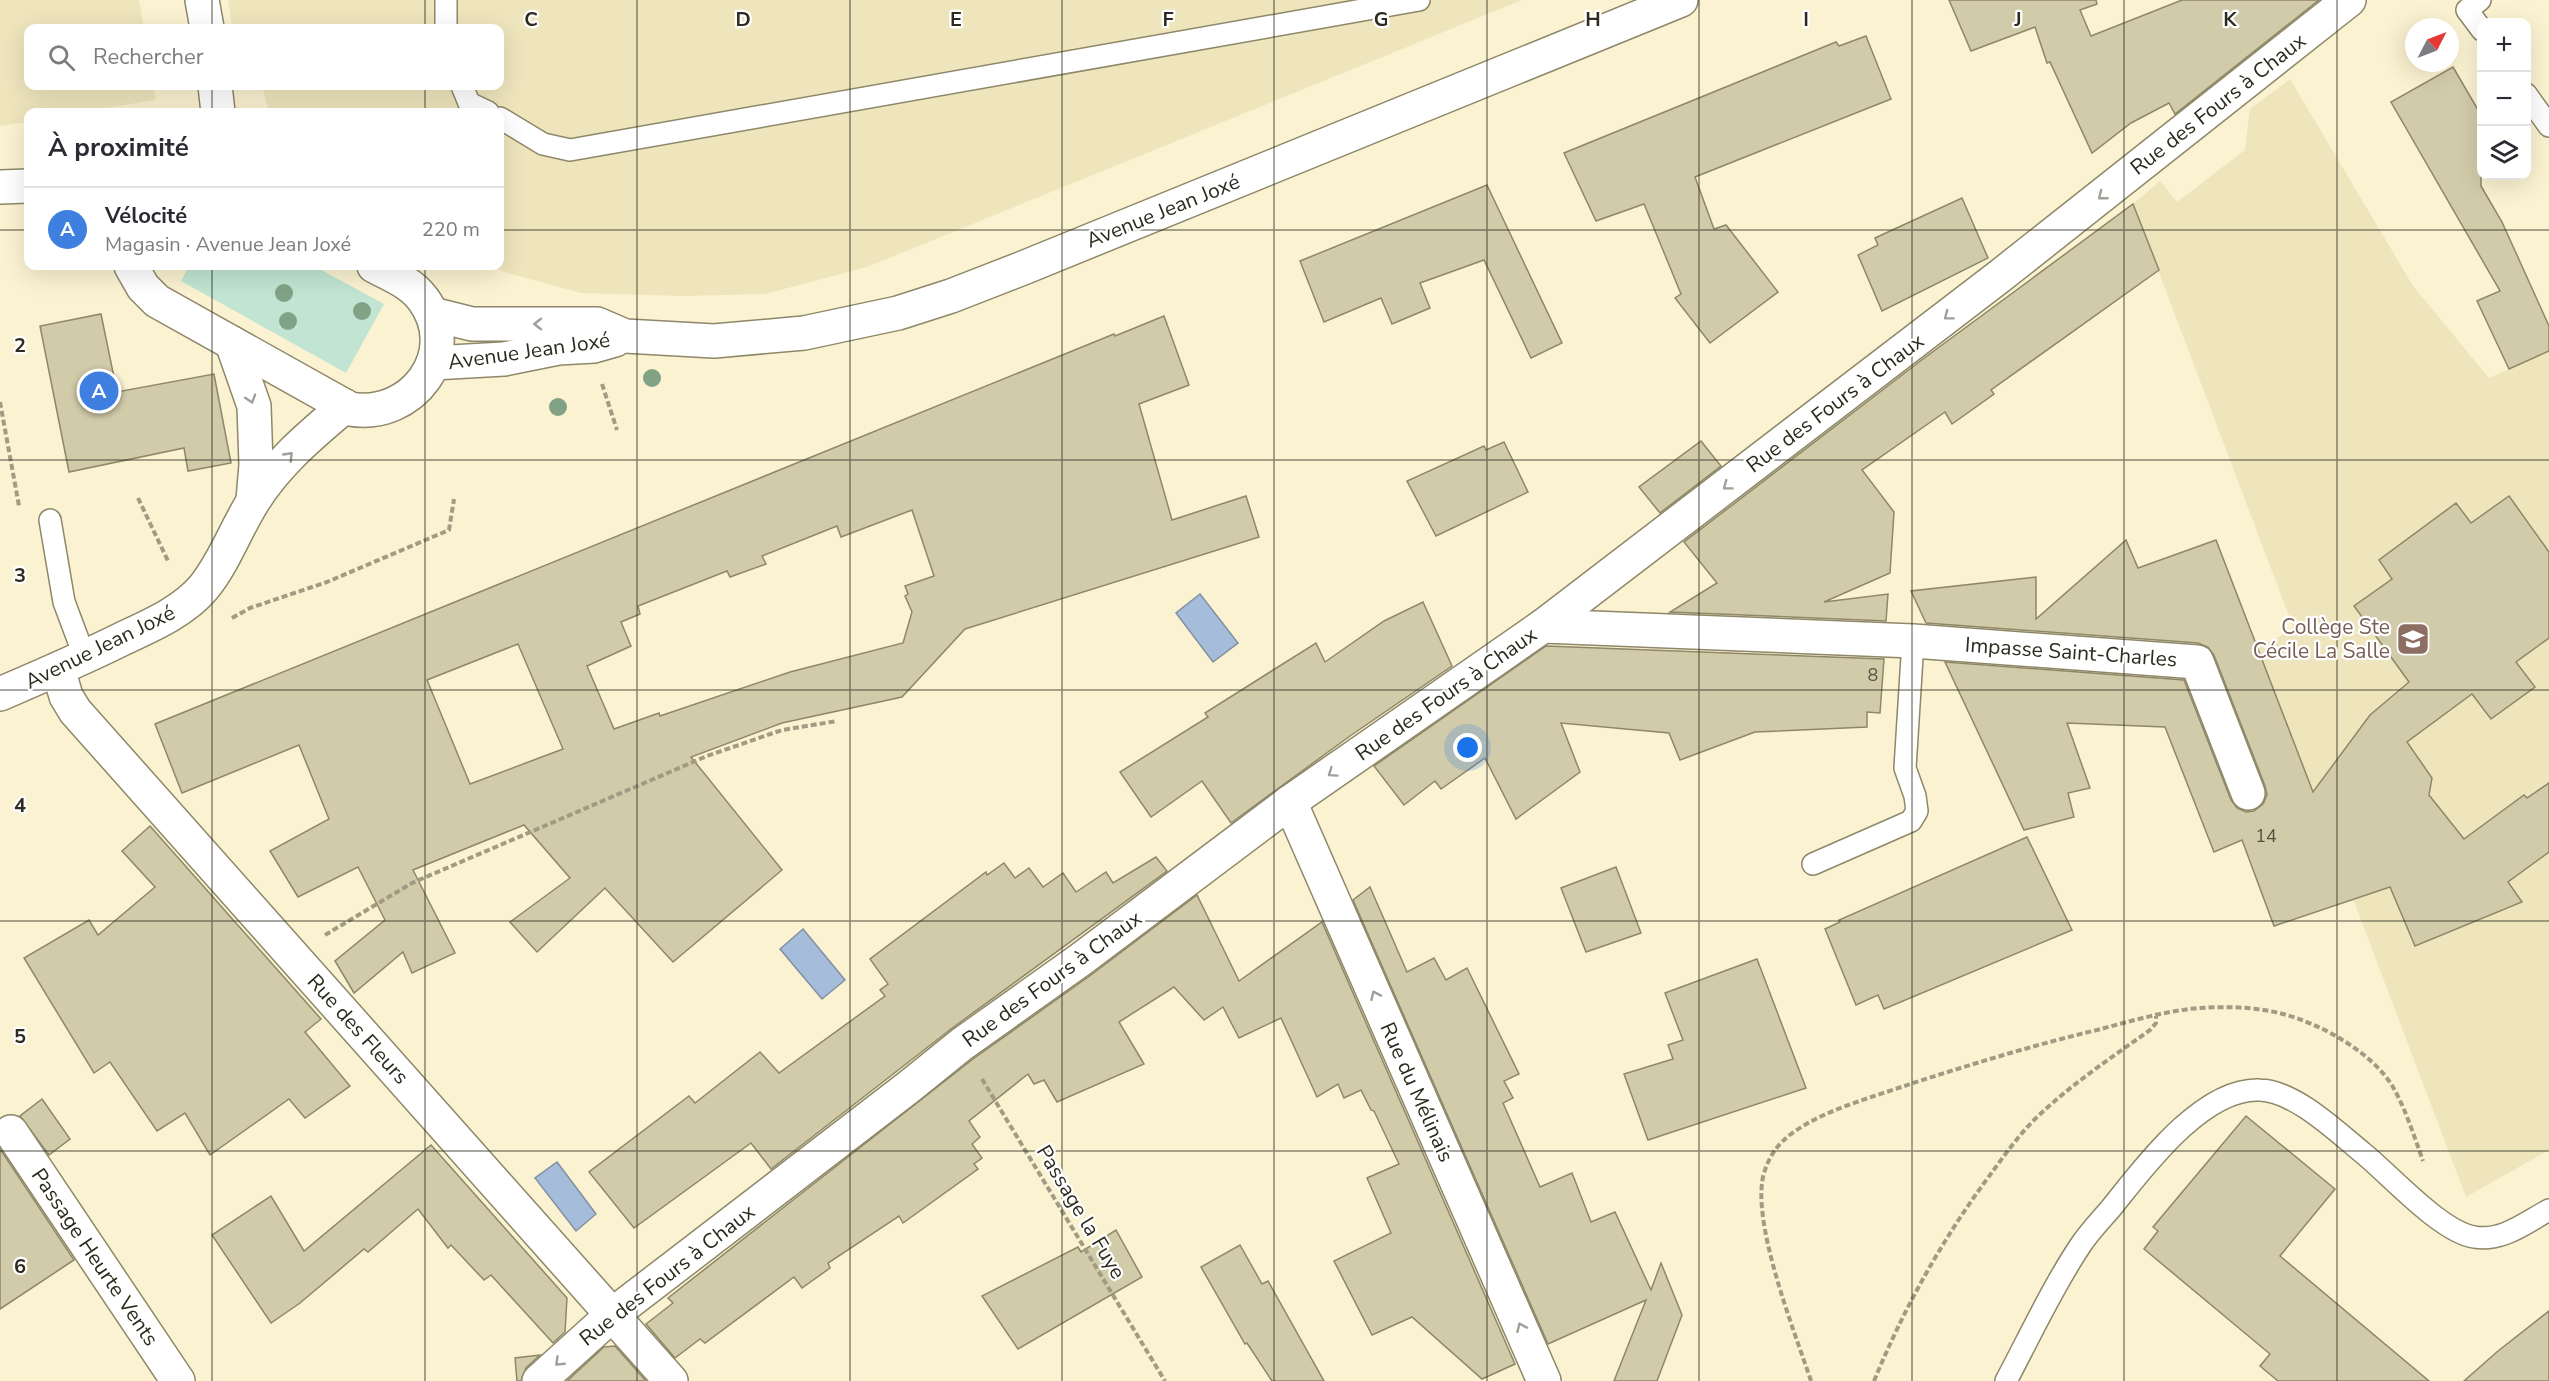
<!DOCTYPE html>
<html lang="fr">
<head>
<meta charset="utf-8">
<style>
  :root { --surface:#fff; --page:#f2f2f3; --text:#2b2b33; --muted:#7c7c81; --line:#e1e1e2; --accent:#db2777 }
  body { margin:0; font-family:"Nunito Sans",sans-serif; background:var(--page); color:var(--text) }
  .controls { position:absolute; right:18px; top:18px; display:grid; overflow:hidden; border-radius:12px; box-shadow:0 6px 24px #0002 }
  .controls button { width:54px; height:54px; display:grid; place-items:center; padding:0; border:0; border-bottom:2px solid var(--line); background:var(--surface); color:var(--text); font:30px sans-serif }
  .compass { position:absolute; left:2405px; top:18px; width:54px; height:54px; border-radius:50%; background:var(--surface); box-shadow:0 6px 24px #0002; rotate:48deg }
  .you { position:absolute; left:1468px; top:748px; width:21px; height:21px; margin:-15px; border:4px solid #fff; border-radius:50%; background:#1a73e8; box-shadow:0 0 0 9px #1a73e833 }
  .badge { display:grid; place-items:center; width:39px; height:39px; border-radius:50%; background:var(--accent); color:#fff; font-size:20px; font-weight:700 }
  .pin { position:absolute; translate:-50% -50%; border:3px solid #fff; box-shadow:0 2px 6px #0006 }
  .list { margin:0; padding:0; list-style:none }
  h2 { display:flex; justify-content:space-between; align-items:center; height:78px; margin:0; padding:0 24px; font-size:26px }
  h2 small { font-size:20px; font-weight:400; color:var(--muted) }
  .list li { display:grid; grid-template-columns:39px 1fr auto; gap:18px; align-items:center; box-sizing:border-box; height:84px; padding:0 24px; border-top:2px solid var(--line) }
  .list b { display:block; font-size:22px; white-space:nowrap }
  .list p { margin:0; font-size:20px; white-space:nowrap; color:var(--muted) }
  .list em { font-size:20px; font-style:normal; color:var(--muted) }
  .icon { flex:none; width:33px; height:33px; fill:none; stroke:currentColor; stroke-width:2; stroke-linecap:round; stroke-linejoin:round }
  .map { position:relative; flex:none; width:2549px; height:1381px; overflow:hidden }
  .search { position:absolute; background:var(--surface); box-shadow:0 6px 24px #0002; left:24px; top:24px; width:480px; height:66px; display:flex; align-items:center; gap:15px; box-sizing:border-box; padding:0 21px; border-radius:12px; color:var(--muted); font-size:22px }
  .panel { position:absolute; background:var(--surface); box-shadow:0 6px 24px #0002; left:24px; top:108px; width:480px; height:162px; border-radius:12px }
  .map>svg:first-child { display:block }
  .built { fill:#eee5bd }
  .green { fill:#c1e5d2 }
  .water { fill:#a6bcdb; stroke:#8290a2; stroke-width:1.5 }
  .building { fill:#d2cbaa; stroke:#8e8768; stroke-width:1.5; fill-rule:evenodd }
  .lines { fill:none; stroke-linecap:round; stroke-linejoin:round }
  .service-casing { stroke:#8e8768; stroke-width:24 }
  .minor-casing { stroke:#8e8768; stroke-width:36 }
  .secondary-casing { stroke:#8e8768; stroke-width:36 }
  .path { stroke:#a19b83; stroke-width:4; stroke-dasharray:6 3; stroke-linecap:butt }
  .service { stroke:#fff; stroke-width:21 }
  .minor { stroke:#fff; stroke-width:33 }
  .secondary { stroke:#fff; stroke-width:33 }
  .tree { fill:#82a285 }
  .oneway { stroke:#a09f9a }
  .grid { fill:none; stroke:#2d2a1e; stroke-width:1.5; stroke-opacity:0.55 }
  .labels { text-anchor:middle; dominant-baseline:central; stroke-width:4.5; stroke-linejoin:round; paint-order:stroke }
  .number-label { font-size:18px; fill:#565241 }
  .street-label { font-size:21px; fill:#2d2a1e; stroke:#fff }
  .education-label { font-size:21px; fill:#785e54; stroke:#fff; text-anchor:end }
  .grid-label { font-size:20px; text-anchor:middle; font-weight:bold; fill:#2d2a1e; stroke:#fff; stroke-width:4.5; stroke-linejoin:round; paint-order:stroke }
</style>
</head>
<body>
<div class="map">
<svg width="2549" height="1381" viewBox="0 0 2549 1381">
  <rect width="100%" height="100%" fill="#faf2d0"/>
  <g class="built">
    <polygon points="0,0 139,0 144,28 28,28 28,86 153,86 156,100 81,112 28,112 28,122 0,126"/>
    <polygon points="228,0 1522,0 867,267 765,294 683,296 581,293 508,273 489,266 500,266 500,112 269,112 262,86 500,86 500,28 250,28 249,25 232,26"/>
    <polygon points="2290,79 2413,286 2489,378 2549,351 2549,1150 2466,1197 2258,648 2294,629 2133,204 2160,181 2177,202 2245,150 2250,109"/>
  </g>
  <polygon class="green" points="189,266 314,266 384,304 346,373 181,281"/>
  <g class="water">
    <polygon points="1200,594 1238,643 1213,662 1176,613"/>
    <polygon points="803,929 845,980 822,999 780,949"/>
    <polygon points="557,1162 596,1214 576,1231 535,1178"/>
  </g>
  <g class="building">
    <polygon points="1949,0 2096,0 2097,4 2080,10 2091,36 2182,0 2319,0 2175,114 2169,103 2131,123 2092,153 2050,62 2047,63 2035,27 1971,51"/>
    <polygon points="1866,36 1891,99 1695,177 1714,229 1726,225 1778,292 1710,343 1675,298 1681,294 1644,204 1596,221 1564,153 1836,42 1839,46"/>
    <polygon points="2453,67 2481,115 2481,186 2502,222 2549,326 2549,351 2509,369 2477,301 2500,291 2391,102"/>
    <polygon points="1487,185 1562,343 1531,358 1484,260 1420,283 1430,308 1392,324 1381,298 1324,322 1300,261"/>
    <polygon points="1962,198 1988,258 1882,311 1858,255 1878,245 1875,238"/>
    <polygon points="2133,204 2159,270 1991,390 1994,394 1952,424 1945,412 1862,470 1894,512 1890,573 1824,602 1888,594 1886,621 1670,612 1717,583 1684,542 1923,359"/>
    <polygon points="101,314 117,392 214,374 231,463 188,471 184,448 69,472 40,326"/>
    <path d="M1164,316L1189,385L1139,404L1172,520L1246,496L1259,537L965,629L902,697L782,723L691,757L782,870L673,962L605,888L537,952L510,922L570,878L524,825L413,870L455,953L412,973L403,952L354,993L335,961L385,920L358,867L298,897L270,851L329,819L299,745L182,793L155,724L1114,334L1115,336ZM912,510L934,576L905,586L908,594L905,596L912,612L903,643L790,672L660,716L659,713L614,729L587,666L631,646L621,622L640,614L638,606L727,571L730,577L766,564L762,556L837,526L841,537ZM518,644L563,749L470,784L427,680Z"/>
    <polygon points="1701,441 1721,466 1660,513 1639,487"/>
    <polygon points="1504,442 1528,492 1436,536 1407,481 1484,446 1486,450"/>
    <polygon points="2509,496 2549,552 2549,638 2516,662 2535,687 2491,719 2472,694 2407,742 2432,778 2429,795 2464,839 2524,795 2527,798 2549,783 2549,852 2508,882 2522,902 2415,946 2390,887 2274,926 2242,840 2214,852 2165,727 2067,723 2090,788 2068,793 2074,817 2024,830 1945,662 2184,680 2231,800 2237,808 2246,812 2254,811 2263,804 2267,795 2265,786 2214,655 2208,647 2198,643 1926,623 1911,591 2036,577 2036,619 2126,540 2138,568 2216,540 2313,792 2370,715 2409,682 2354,606 2392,579 2379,560 2456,503 2471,523"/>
    <polygon points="1423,602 1452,666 1350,736 1231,823 1202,781 1151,817 1120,772 1208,717 1205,713 1316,643 1325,662 1384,621"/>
    <polygon points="1546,646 1884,659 1880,713 1867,712 1867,727 1755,732 1680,760 1669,733 1561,723 1580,772 1516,819 1485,758 1441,789 1435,781 1404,805 1374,766"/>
    <polygon points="150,826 321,1019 305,1032 350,1086 305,1118 289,1099 210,1155 185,1113 157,1131 110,1062 94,1073 24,958 89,920 98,935 155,887 122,851"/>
    <polygon points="2027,837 2072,930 1884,1009 1878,995 1856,1005 1825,929 1840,922 1839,920"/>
    <polygon points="1156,857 1167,871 951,1029 771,1169 751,1143 634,1228 589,1172 689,1096 695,1103 760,1052 779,1073 885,996 880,990 888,984 870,959 986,872 987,875 1004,863 1015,878 1029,868 1043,887 1063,873 1076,892 1106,872 1113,883"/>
    <polygon points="1616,867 1641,933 1586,952 1561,888"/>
    <polygon points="1370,887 1407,972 1434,958 1446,980 1467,968 1519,1074 1504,1081 1513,1098 1503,1103 1540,1187 1572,1173 1591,1222 1615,1212 1651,1290 1661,1263 1682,1315 1657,1381 1614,1381 1646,1300 1548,1344 1353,900"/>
    <polygon points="1197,895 1239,981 1322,922 1515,1364 1482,1379 1412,1317 1372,1335 1334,1261 1391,1233 1367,1178 1399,1164 1374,1111 1371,1110 1361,1090 1344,1098 1338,1084 1317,1097 1281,1018 1239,1038 1223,1007 1204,1020 1174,987 1119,1022 1144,1064 1057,1102 1044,1080 1034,1084 1028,1074 969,1121 980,1137 972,1144 982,1158 974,1164 978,1169 903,1223 899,1216 828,1263 830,1268 802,1288 794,1277 705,1343 700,1339 675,1358 646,1324 673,1303 668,1298 973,1059 1091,975"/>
    <polygon points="1757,959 1806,1088 1648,1140 1624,1074 1673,1059 1668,1045 1683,1040 1665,993"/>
    <polygon points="42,1099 70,1139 49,1155 20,1116"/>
    <polygon points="2246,1116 2335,1189 2280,1256 2429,1381 2278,1381 2260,1366 2270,1354 2144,1249 2158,1231 2153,1227"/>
    <polygon points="431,1145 567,1298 565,1332 553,1343 491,1275 484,1280 451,1245 448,1248 418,1209 368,1252 364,1249 300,1303 271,1323 212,1235 271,1196 304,1251"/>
    <polygon points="0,1149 74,1260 0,1309"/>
    <polygon points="1116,1230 1142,1277 1018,1349 982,1296 1078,1247 1081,1252"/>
    <polygon points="1240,1245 1262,1284 1268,1281 1324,1381 1272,1381 1247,1343 1245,1344 1201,1267"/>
    <polygon points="2549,1311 2549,1381 2464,1381 2498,1351"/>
    <polygon points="615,1346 646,1381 567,1381 604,1347"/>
    <polygon points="540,1355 526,1368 521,1381 517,1381 515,1358"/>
  </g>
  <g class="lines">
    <defs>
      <g id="service">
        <polyline points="446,0 446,28"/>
        <polyline points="2480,0 2467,10 2482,30"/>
        <polyline points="462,86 469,103 488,112"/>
        <polyline points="2526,94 2549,126"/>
        <polyline points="500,118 543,144 570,150 1419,0"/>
        <polyline points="50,520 64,602 85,658"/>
        <polyline points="1813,864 1911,821 1917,811 1915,796 1905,768 1913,641"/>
        <path d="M2006,1381C2030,1336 2052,1288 2080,1246C2089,1232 2101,1220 2112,1207C2144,1167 2203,1087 2260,1090C2295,1091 2337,1132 2363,1153C2390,1175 2441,1232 2474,1237C2502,1242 2525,1223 2549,1210"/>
      </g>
      <g id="minor">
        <polyline points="202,0 207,28"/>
        <polyline points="215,86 218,112"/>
        <polyline points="0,187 28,186"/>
        <polyline points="1543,626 1913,641 2197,662 2248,793"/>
        <polyline points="58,669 66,696 75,711 671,1381"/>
        <polyline points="1290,802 1544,1381"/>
        <polyline points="11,1132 178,1381"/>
        <polyline points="539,1381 612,1315 910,1086 962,1044 1080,960 1290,802 1543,626 2000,276 2349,0"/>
      </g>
      <g id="secondary">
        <path d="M131,266L143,287L157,301L350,409C412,420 463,353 423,299C411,283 392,275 374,266"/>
        <polyline points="432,314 472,324 597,324 625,336 714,341 804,333 898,313 951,296 1023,268 1681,0"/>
        <polyline points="232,343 254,406 256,465 253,500"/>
        <polyline points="433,363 504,359 558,348 594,346 615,340"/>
        <path d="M0,694C42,676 84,658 124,638C152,625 184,611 204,587C225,561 236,528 254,500C278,462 311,435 345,406"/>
      </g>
    </defs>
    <use href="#service" class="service-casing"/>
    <use href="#minor" class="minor-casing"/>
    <use href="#secondary" class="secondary-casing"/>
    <g class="path">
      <polyline points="602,384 617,430"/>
      <polyline points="0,402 19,506"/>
      <polyline points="138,498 168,561"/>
      <polyline points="232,618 250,608 327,582 449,530 454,499"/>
      <polyline points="325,935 412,883 707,756 782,730 837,721"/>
      <polyline points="982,1079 1165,1381"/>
      <path d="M1811,1381C1795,1332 1748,1216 1765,1170C1770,1155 1778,1144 1791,1134C1825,1109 1871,1098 1910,1084C1972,1064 2034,1045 2097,1030C2127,1022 2158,1013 2189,1009C2220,1006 2252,1006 2283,1014C2321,1024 2372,1052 2393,1087C2406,1110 2414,1136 2423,1161"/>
      <path d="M1874,1381C1904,1308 1943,1238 1990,1175C2004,1156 2018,1136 2035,1119C2070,1085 2111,1058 2150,1030L2156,1023V1016"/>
    </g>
    <use href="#service" class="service"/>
    <use href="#minor" class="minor"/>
    <use href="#secondary" class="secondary"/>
  </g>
  <g class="tree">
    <circle cx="284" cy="293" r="9"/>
    <circle cx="362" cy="311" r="9"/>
    <circle cx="288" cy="321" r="9"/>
    <circle cx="652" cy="378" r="9"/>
    <circle cx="558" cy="407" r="9"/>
  </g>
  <defs><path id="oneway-chevron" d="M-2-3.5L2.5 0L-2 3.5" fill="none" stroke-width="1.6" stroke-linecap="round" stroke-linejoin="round" transform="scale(1.5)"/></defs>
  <g class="oneway">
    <use href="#oneway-chevron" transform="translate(2102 196) rotate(142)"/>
    <use href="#oneway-chevron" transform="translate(1948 316) rotate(143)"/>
    <use href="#oneway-chevron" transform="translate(538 324) rotate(-180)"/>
    <use href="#oneway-chevron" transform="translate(251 399) rotate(73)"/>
    <use href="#oneway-chevron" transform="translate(289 456) rotate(-46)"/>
    <use href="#oneway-chevron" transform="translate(1727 486) rotate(143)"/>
    <use href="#oneway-chevron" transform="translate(1332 773) rotate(145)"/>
    <use href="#oneway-chevron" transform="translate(1375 995) rotate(-114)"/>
    <use href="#oneway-chevron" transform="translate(1521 1327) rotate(-114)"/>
    <use href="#oneway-chevron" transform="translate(559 1362) rotate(136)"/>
  </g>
  <path class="grid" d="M212,0V28M425,0V28M637,0V1381M850,0V1381M1062,0V1381M1274,0V1381M1487,0V1381M1699,0V1381M1912,0V1381M2124,0V1381M2337,0V1381M212,86V112M425,86V112M0,230H28M500,230H2549M212,266V1381M425,266V1381M0,460H2549M0,690H2549M0,921H2549M0,1151H2549"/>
  <defs>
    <symbol id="school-square" viewBox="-11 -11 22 22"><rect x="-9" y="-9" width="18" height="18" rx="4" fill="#8d6e63" stroke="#fff"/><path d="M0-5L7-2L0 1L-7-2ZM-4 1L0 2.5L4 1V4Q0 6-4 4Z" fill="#fff"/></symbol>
  </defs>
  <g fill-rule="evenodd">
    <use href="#school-square" x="2394" y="620" width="38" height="38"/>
  </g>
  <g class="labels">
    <g class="number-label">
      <text x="1873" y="675">8</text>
      <text x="2266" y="836">14</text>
    </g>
    <g class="street-label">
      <text transform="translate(2218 104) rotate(-38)">Rue des Fours à Chaux</text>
      <text transform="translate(1163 211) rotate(-22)">Avenue Jean Joxé</text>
      <text transform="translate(529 351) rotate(-8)">Avenue Jean Joxé</text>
      <text transform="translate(1835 403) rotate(-37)">Rue des Fours à Chaux</text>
      <text transform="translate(100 647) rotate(-26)">Avenue Jean Joxé</text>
      <text transform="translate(2071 652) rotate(4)">Impasse Saint-Charles</text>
      <text transform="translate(1446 694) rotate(-35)">Rue des Fours à Chaux</text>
      <text transform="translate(1052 979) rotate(-36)">Rue des Fours à Chaux</text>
      <text transform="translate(358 1029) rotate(48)">Rue des Fleurs</text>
      <text transform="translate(1417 1092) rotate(66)">Rue du Mélinais</text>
      <text transform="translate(1081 1212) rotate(59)">Passage la Fuye</text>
      <text transform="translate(95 1257) rotate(56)">Passage Heurte Vents</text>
      <text transform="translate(667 1275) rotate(-38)">Rue des Fours à Chaux</text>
    </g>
    <g class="education-label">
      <text x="2390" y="627">Collège Ste<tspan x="2390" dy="24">Cécile La Salle</tspan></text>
    </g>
  </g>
  <g class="grid-label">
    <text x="531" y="26">C</text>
    <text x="743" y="26">D</text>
    <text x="956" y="26">E</text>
    <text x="1168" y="26">F</text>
    <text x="1381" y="26">G</text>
    <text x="1593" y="26">H</text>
    <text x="1806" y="26">I</text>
    <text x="2018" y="26">J</text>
    <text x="2230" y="26">K</text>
    <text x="20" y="352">2</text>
    <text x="20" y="582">3</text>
    <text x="20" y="812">4</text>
    <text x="20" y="1043">5</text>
    <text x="20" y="1273">6</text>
  </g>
</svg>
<div class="controls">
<button>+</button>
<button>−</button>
<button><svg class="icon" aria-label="layers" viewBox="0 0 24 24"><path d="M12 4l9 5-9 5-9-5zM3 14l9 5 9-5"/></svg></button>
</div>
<svg class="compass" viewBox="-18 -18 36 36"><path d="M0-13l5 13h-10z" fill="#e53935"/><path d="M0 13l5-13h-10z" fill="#7c7c81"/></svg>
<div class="you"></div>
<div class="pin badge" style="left:99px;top:391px;background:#3f7fe0">A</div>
<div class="search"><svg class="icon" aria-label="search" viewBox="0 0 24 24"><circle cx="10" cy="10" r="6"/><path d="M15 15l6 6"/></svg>Rechercher</div>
<section class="panel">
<h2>À proximité<small></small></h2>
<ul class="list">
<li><span class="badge" style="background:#3f7fe0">A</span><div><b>Vélocité</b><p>Magasin · Avenue Jean Joxé</p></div><em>220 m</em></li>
</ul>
</section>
</div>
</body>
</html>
